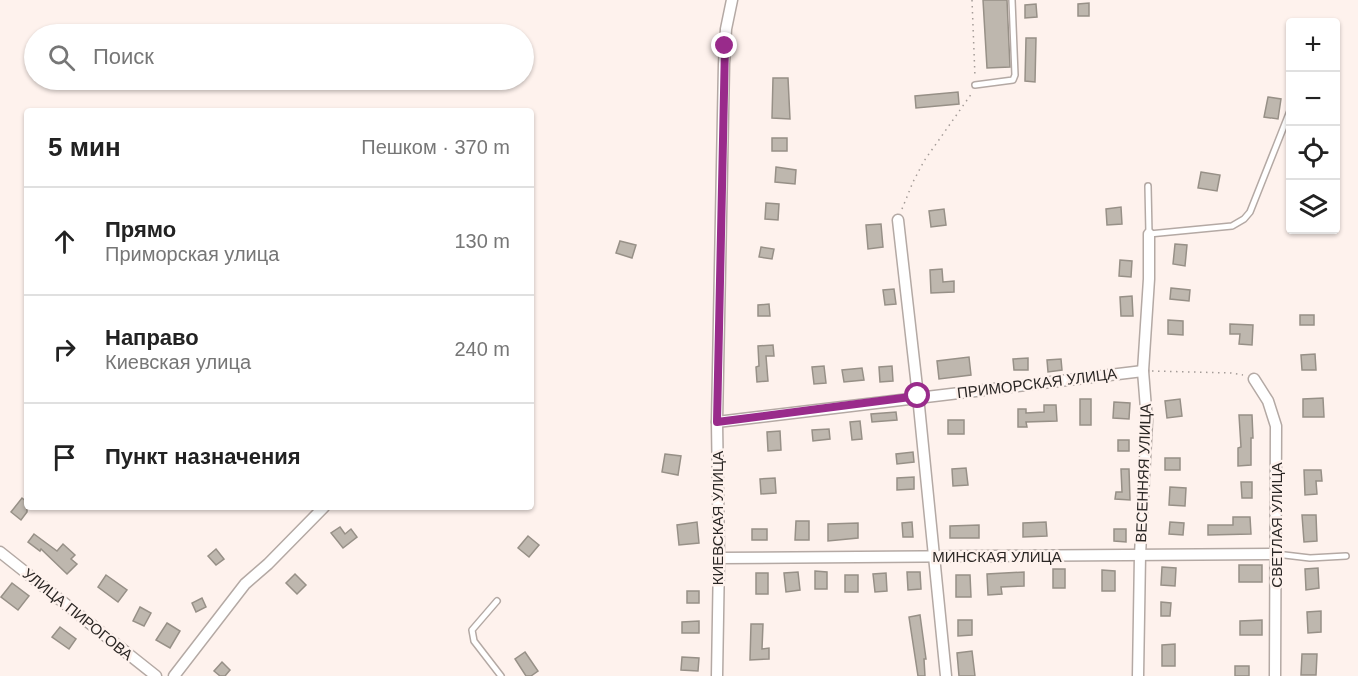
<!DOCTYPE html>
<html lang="ru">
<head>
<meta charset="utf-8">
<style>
  :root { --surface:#fff; --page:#f6f6f6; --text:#222; --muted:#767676; --line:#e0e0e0 }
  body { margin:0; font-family:Helvetica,sans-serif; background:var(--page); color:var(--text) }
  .controls { position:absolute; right:18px; top:18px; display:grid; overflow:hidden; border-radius:6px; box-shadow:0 2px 4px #0004 }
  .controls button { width:54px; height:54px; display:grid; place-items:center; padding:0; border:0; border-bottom:2px solid var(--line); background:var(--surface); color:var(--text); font:30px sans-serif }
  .stop { position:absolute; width:18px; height:18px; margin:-14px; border:4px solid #992b8b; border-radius:50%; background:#fff }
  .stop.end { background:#992b8b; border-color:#fff; box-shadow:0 2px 6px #0008 }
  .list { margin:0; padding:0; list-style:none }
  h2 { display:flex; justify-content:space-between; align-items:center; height:78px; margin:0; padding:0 24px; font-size:26px }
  h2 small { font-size:20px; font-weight:400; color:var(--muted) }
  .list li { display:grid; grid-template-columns:39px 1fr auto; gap:18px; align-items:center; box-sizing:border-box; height:108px; padding:0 24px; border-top:2px solid var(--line) }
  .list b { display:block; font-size:22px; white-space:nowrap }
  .list p { margin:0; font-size:20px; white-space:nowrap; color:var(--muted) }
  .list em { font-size:20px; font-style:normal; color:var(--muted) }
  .icon { flex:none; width:33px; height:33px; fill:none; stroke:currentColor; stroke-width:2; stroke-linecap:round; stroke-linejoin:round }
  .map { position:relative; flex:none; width:1358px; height:676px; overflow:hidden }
  .search { position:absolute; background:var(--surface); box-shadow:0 2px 4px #0004; left:24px; top:24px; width:510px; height:66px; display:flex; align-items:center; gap:15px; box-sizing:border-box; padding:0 21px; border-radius:33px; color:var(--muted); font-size:22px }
  .panel { position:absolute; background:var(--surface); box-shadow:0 2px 4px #0004; left:24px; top:108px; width:510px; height:402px; border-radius:6px }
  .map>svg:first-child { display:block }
  .building { fill:#beb7ae; stroke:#979087; stroke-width:1.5 }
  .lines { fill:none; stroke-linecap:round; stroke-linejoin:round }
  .service-casing { stroke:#b4a9a4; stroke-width:8 }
  .minor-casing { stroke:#b4a9a4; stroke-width:13 }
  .path { stroke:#a49c98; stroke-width:1.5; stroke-dasharray:1.5 4.5; stroke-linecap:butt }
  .service { stroke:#fff; stroke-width:5 }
  .minor { stroke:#fff; stroke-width:10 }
  .route { stroke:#992b8b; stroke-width:8 }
  .labels { text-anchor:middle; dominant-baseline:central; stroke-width:5; stroke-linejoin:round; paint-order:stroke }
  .street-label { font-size:15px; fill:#2b2725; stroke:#fef2ed }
</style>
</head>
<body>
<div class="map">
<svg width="1358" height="676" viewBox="0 0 1358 676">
  <rect width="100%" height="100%" fill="#fef2ed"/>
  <g class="building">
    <polygon points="983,0 1007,0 1010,67 987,68"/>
    <polygon points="1089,3 1089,16 1078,16 1078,4"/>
    <polygon points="1036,4 1037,17 1025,18 1025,5"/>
    <polygon points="1026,38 1036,38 1035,82 1025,81"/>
    <polygon points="773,78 788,78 790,119 772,118"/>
    <polygon points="958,92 959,104 916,108 915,96"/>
    <polygon points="1268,97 1281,99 1278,119 1264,117"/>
    <rect x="772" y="138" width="15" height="13"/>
    <polygon points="776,167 796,170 795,184 775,182"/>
    <polygon points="1201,172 1220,175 1217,191 1198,188"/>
    <polygon points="766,203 779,204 778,220 765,219"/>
    <polygon points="1121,207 1122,224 1107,225 1106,209"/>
    <polygon points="944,209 946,225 931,227 929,211"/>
    <polygon points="881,224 883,247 868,249 866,225"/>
    <polygon points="620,241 636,245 632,258 616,253"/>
    <polygon points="1175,244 1187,245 1185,266 1173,264"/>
    <polygon points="761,247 774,249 772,259 759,257"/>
    <polygon points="1120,260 1132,261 1131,277 1119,276"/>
    <polygon points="942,269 943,282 954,281 954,292 931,293 930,270"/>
    <polygon points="1171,288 1190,290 1189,301 1170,299"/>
    <polygon points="894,289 896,304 885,305 883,290"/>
    <polygon points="1132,296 1133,316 1121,316 1120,297"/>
    <polygon points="769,304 770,316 758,316 758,305"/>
    <rect x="1300" y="315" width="14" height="10"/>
    <polygon points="1168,320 1183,321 1183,335 1168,334"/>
    <polygon points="1230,324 1253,325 1252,345 1239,344 1240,334 1230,334"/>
    <polygon points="773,345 774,356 766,356 768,381 757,382 756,367 759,366 758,346"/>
    <polygon points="1315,354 1316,370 1302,370 1301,355"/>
    <polygon points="969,357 971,375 939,379 937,361"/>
    <polygon points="1028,358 1028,370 1014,370 1013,359"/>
    <polygon points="1061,359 1062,370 1048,372 1047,360"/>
    <polygon points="824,366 826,383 814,384 812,367"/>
    <polygon points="892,366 893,381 880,382 879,367"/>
    <polygon points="862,368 864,380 844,382 842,370"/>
    <polygon points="1323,398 1324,417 1303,417 1303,399"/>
    <rect x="1080" y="399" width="11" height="26"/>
    <polygon points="1180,399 1182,416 1167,418 1165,401"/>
    <polygon points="1114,402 1130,403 1129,419 1113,418"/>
    <polygon points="1044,405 1056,405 1057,421 1026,422 1027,427 1018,427 1018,409 1026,409 1026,413 1044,412"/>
    <polygon points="896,412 897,420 872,422 871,414"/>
    <polygon points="1239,415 1252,415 1253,438 1251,438 1251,465 1238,466 1238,448 1241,447"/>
    <rect x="948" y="420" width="16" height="14"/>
    <polygon points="860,421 862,439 852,440 850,422"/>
    <polygon points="829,429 830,439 813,441 812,430"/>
    <polygon points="780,431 781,450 768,451 767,432"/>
    <rect x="1118" y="440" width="11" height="11"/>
    <polygon points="913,452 914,462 897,464 896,454"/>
    <polygon points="665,454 681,456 678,475 662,472"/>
    <rect x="1165" y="458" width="15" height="12"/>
    <polygon points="966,468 968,485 953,486 952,469"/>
    <polygon points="1121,469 1129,469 1130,500 1115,499 1116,492 1122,492"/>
    <polygon points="1304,470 1321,470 1322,481 1316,481 1317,494 1305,495"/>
    <polygon points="914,477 914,489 897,490 897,478"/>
    <polygon points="775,478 776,493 761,494 760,479"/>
    <polygon points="1241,482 1252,482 1252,498 1242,498"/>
    <polygon points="1170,487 1186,488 1185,506 1169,505"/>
    <polygon points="22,498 27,502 27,512 21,520 11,512"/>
    <polygon points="1302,515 1316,515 1317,541 1304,542"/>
    <polygon points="1233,517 1250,517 1251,534 1208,535 1208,525 1233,525"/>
    <polygon points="796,521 809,521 809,540 795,540"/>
    <polygon points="697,522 699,543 679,545 677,525"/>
    <polygon points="912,522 913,537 903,537 902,523"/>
    <polygon points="1046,522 1047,536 1023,537 1023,523"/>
    <polygon points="1170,522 1184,523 1183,535 1169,534"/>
    <polygon points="858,523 858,538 828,541 828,524"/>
    <polygon points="979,525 979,538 950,538 950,526"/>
    <polygon points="340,527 345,534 351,529 357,537 343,548 331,533"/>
    <rect x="752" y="529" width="15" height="11"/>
    <polygon points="1114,529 1126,529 1126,542 1114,541"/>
    <polygon points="34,534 57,551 63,544 75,555 71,559 77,564 67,574 41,549 40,551 28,542"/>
    <polygon points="528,536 539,545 529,557 518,548"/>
    <polygon points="216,549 224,559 216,565 208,556"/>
    <rect x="1239" y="565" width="23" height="17"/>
    <polygon points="1162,567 1176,568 1175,586 1161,585"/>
    <polygon points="1318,568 1319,588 1306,590 1305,569"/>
    <rect x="1053" y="569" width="12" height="19"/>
    <polygon points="1102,570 1115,571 1115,591 1102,591"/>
    <polygon points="815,571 827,572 827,589 815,589"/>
    <polygon points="798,572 800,590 786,592 784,573"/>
    <polygon points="907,572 920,572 921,589 908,590"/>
    <polygon points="1024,572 1024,586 1001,587 1002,594 988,595 987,574"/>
    <rect x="756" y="573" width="12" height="21"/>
    <polygon points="886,573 887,591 875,592 873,574"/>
    <polygon points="295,574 306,585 297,594 286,583"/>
    <polygon points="106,575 127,590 118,602 98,587"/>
    <rect x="845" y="575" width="13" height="17"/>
    <polygon points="956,575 970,575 971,597 956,597"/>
    <polygon points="12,583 29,596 18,610 1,597"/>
    <rect x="687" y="591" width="12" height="12"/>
    <polygon points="202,598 206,607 196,612 192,603"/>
    <polygon points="1161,602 1171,603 1170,616 1161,616"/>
    <polygon points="140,607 151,613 144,626 133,621"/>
    <polygon points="1321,611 1321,632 1308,633 1307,612"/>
    <polygon points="920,615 926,659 924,659 925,676 918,676 909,617"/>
    <polygon points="958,620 972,620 972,635 958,636"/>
    <polygon points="1262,620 1262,635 1240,635 1240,621"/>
    <polygon points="699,621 699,633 682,633 682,622"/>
    <polygon points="167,623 180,631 170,648 156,640"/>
    <polygon points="751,624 763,624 762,649 769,648 769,659 750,660"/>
    <polygon points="60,627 76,639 69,649 52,637"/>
    <polygon points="1175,644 1175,666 1162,666 1162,645"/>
    <polygon points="972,651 975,676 959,676 957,653"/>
    <polygon points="525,652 538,671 531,676 526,676 515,659"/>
    <polygon points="1302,654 1317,654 1316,675 1301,675"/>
    <polygon points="682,657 699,658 698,671 681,670"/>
    <polygon points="222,662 230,670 225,676 220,676 214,671"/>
    <rect x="1235" y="666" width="14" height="10"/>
  </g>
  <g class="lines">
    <defs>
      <g id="service">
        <polyline points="975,85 1013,80 1015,75 1012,0"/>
        <polyline points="1148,186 1149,234 1232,226 1244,219 1250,212 1290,111"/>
        <polyline points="1276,554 1310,558 1346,556"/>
        <polyline points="497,601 472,630 474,641 501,676"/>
      </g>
      <g id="minor">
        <polyline points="898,220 918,396 946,676"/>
        <polyline points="1254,379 1268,401 1276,426 1275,676"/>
        <polyline points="717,422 1143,371"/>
        <polyline points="0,552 156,676"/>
        <polyline points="719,558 1275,554"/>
        <polyline points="174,676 245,584 268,564 324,507"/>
        <polyline points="717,676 719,558 717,422 724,64 726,29 732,0"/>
        <polyline points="1138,676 1140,555 1147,421 1143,371 1149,279 1149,234"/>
      </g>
    </defs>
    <use href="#service" class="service-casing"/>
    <use href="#minor" class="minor-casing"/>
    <g class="path">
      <polyline points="972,0 975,77"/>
      <polyline points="902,209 913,182 924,161 972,93"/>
      <polyline points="1152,371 1231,373 1243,375"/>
    </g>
    <use href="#service" class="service"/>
    <use href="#minor" class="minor"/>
  </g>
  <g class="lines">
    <polyline class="route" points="725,46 717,422 918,396"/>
  </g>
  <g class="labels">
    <g class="street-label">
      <text transform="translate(1037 383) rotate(-7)">ПРИМОРСКАЯ УЛИЦА</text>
      <text transform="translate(1143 473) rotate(-88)">ВЕСЕННЯЯ УЛИЦА</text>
      <text transform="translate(717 518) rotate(-90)">КИЕВСКАЯ УЛИЦА</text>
      <text transform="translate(1276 525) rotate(-90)">СВЕТЛАЯ УЛИЦА</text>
      <text x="997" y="556">МИНСКАЯ УЛИЦА</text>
      <text transform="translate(78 614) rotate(39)">УЛИЦА ПИРОГОВА</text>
    </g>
  </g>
</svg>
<div class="controls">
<button>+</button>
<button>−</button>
<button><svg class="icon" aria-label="locate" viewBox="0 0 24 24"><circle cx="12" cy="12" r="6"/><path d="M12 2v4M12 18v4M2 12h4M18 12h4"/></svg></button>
<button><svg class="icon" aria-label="layers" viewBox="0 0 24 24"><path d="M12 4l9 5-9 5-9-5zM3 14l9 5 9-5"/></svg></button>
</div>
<div class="stop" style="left:918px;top:396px"></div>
<div class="stop end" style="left:725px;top:46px"></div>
<div class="search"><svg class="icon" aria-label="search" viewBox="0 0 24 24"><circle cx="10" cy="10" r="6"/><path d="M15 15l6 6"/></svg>Поиск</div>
<section class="panel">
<h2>5 мин<small>Пешком · 370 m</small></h2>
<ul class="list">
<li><svg class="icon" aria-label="ahead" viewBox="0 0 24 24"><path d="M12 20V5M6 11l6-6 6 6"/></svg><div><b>Прямо</b><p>Приморская улица</p></div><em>130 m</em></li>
<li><svg class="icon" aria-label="right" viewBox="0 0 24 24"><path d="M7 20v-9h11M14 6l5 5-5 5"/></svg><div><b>Направо</b><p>Киевская улица</p></div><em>240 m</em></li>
<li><svg class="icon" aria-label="arrive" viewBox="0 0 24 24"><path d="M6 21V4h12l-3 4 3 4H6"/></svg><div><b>Пункт назначения</b></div></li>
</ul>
</section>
</div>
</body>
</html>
